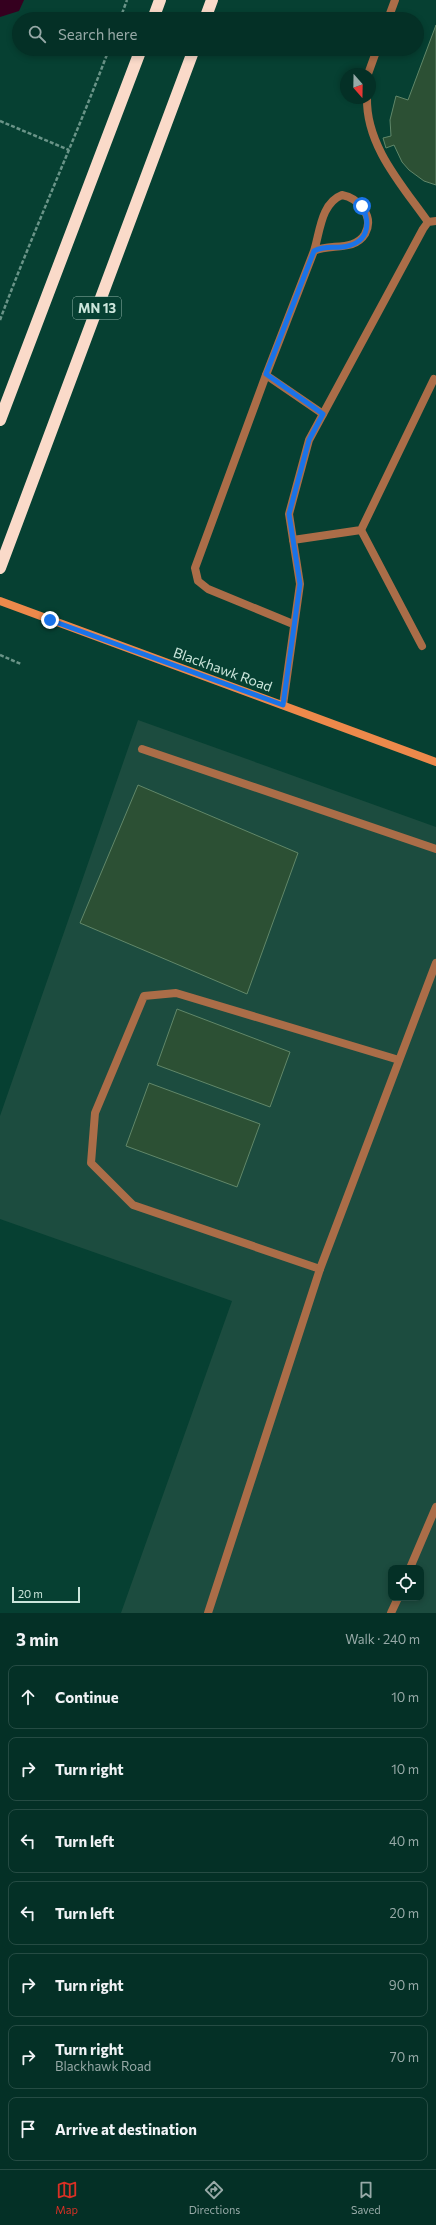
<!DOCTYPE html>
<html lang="en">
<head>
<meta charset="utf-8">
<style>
  :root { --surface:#043026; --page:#0d382e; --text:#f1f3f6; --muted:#97a9a7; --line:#254b43; --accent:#d93025 }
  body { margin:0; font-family:Commissioner,sans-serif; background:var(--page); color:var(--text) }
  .controls { position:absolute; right:12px; bottom:12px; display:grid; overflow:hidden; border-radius:8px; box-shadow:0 2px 6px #0003 }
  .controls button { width:36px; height:36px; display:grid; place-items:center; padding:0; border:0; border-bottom:1px solid var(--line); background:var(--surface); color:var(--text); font:20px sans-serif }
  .compass { position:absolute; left:340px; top:68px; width:36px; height:36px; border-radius:50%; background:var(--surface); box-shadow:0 2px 6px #0003; rotate:160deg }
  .scale { position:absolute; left:12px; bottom:10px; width:68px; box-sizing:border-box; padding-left:4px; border:2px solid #cce6dc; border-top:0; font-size:11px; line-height:14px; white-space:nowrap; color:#cce6dc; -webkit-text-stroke:3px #064032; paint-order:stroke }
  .stop { position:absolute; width:12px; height:12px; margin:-9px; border:3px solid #1a73e8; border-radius:50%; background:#fff }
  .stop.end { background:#1a73e8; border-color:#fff; box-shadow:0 1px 4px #0008 }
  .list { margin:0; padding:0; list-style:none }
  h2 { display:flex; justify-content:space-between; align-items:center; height:52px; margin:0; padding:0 16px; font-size:17px }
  h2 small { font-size:13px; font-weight:400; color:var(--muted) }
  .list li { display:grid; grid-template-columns:26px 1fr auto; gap:12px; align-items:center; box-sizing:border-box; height:64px; margin:0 8px 8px; padding:0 8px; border:1px solid var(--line); border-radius:8px }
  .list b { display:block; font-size:15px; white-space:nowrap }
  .list p { margin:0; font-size:13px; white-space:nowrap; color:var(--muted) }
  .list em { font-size:13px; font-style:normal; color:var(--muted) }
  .icon { flex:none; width:22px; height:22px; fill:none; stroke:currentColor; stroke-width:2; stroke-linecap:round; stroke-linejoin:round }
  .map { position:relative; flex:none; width:436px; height:1613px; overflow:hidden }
  .search { position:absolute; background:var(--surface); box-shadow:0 2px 6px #0003; left:12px; right:12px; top:12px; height:44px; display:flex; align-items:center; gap:10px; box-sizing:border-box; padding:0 14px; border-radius:22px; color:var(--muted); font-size:15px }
  .sheet { height:556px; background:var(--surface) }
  nav { display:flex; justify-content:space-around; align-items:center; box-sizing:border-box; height:56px; border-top:1px solid var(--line); background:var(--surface); font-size:11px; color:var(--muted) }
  nav a { display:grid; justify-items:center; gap:2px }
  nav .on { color:var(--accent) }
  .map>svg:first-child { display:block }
  .built { fill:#1c4c3f; fill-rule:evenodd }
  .water { fill:#35001f }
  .building { fill:#2c5034; stroke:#618769 }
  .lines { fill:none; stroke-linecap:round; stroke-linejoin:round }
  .path { stroke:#6a9488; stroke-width:2.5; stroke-dasharray:4 2; stroke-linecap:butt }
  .lane { stroke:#ab6d48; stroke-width:8 }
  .secondary { stroke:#ed894b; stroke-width:8 }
  .highway { stroke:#fadac9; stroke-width:12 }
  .route { stroke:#1a73e8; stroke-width:5 }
  .labels { text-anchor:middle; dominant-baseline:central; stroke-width:3; stroke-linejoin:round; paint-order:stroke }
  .shield { fill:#064032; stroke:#91b4a9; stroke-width:1 }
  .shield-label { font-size:13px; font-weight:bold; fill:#cce6dc }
  .street-label { font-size:14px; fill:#cce6dc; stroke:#064032 }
</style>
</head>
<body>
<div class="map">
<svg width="436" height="1613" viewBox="0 0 436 1613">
  <rect width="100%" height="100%" fill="#064032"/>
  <path class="built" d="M138,720L436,827V1613H121L232,1301L0,1219V1116ZM391,1568H421V1598H391Z"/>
  <polygon class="water" points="0,0 24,0 19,11 0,17"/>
  <g class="building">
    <polygon points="436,25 436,185 424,181 409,170 402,162 394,145 386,148 383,138 391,136 390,120 396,96 408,100"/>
    <polygon points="138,785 298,853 247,994 80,923"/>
    <polygon points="177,1009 290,1052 270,1107 157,1065"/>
    <polygon points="149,1083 260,1124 237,1187 126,1146"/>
  </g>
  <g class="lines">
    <g class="path">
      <polyline points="120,19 127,0"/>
      <polyline points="0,121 69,150"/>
      <path d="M0,320C34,229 75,140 109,49"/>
      <polyline points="0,655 21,664"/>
    </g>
    <g class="lane">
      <polyline points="388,19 395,0"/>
      <polyline points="368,74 377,49"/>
      <path d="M367,98C366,146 402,185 428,222"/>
      <path d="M266,375L314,251C330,243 354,252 365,234C375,216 358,198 342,195C321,203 320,232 314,251"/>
      <polyline points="361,530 422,646"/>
      <polyline points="293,540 361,530 434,379"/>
      <polyline points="293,624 208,589 198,581 195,568 266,375 323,414"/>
      <polyline points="283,705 300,584 289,514 309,440 423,229 428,222 436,221"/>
      <polyline points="142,749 436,849"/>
      <polyline points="399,1060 176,993 144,996 95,1113 91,1163 133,1205 320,1269 436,963"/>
      <polyline points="410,1568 436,1507"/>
      <polyline points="208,1613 320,1269"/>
      <polyline points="391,1613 398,1598"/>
    </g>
    <polyline class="secondary" points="0,601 436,762"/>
    <g class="highway">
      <polyline points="153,19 160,0"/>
      <polyline points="205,19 212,0"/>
      <polyline points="0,420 141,49"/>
      <polyline points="0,568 194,49"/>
    </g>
  </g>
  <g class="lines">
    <path class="route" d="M50,620L283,705L300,584L289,514L309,440L323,414L266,374L314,251C323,246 332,248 342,247C367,244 372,226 362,206"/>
  </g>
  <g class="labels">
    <rect class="shield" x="73" y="297" width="48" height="22" rx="3"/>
    <g class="shield-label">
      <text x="97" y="308">MN 13</text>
    </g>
    <g class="street-label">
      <text transform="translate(223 669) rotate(20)">Blackhawk Road</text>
    </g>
  </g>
</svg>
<div class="controls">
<button><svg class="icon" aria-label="locate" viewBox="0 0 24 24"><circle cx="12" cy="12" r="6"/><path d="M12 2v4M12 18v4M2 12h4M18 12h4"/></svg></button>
</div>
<svg class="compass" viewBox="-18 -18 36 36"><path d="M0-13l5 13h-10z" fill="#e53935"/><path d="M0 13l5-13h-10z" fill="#97a9a7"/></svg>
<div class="scale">20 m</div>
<div class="stop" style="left:362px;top:206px"></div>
<div class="stop end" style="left:50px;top:620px"></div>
<div class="search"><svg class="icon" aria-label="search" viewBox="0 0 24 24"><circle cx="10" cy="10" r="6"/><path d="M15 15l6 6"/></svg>Search here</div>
</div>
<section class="sheet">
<h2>3 min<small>Walk · 240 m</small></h2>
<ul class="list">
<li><svg class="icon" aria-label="ahead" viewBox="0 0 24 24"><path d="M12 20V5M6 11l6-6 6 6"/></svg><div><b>Continue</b></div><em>10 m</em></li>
<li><svg class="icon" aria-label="right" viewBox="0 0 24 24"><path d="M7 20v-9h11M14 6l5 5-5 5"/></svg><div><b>Turn right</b></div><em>10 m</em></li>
<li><svg class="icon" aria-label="left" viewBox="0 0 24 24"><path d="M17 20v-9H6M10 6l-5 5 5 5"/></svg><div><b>Turn left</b></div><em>40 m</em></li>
<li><svg class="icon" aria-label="left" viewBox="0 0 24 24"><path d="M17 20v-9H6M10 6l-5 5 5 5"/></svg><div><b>Turn left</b></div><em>20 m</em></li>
<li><svg class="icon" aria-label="right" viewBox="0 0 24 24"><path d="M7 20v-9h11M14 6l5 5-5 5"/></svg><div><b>Turn right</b></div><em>90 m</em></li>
<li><svg class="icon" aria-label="right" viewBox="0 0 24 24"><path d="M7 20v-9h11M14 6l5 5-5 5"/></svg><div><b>Turn right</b><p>Blackhawk Road</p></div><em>70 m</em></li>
<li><svg class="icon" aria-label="arrive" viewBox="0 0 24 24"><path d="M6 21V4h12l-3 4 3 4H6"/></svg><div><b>Arrive at destination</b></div></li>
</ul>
</section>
<nav>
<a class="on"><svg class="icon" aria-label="map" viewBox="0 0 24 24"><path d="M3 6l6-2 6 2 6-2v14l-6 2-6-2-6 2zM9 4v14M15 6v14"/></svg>Map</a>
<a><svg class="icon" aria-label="directions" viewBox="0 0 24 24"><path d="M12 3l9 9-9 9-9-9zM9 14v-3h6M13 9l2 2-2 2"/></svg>Directions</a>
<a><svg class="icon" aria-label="saved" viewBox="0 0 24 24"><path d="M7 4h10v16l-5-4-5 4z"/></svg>Saved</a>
</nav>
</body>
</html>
